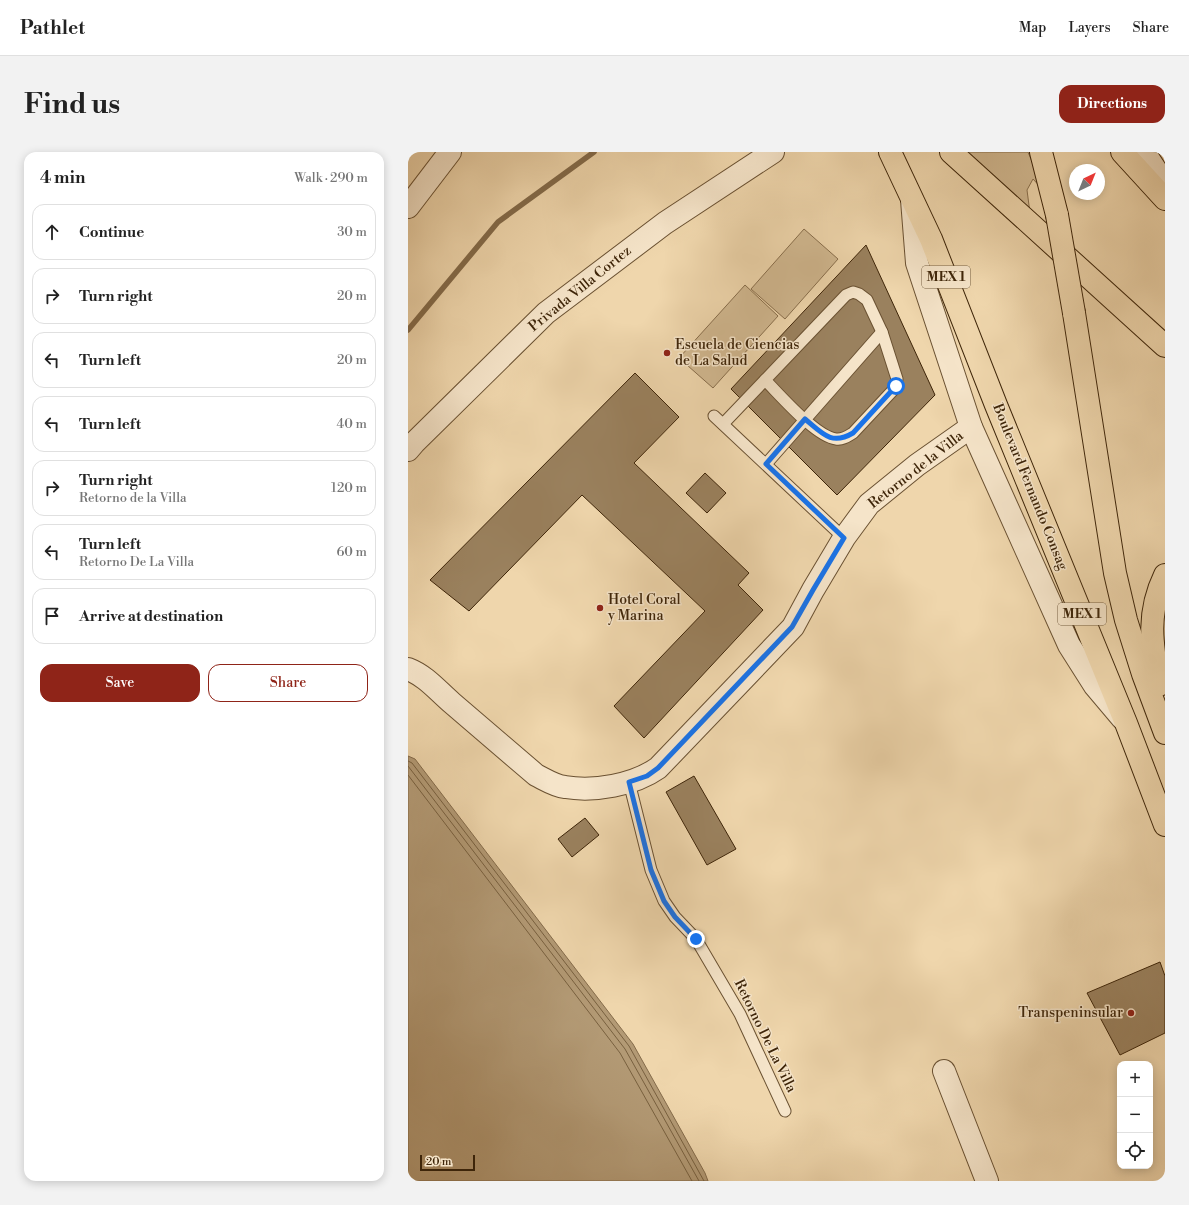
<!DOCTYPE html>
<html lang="en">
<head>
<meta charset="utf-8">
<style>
  :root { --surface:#fff; --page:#f2f2f2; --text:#222; --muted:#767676; --line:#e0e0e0; --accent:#8f2418 }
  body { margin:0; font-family:"Libre Bodoni",serif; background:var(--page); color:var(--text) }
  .controls { position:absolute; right:12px; bottom:12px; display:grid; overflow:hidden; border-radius:8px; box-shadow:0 2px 10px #0003 }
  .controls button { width:36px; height:36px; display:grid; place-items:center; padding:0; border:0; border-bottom:1px solid var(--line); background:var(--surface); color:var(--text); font:20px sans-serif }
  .compass { position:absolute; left:661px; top:12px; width:36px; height:36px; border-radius:50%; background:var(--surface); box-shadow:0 2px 10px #0003; rotate:43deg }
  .scale { position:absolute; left:12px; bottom:10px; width:55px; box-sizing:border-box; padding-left:4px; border:2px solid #3e2509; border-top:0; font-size:11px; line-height:14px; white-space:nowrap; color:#3e2509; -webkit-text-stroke:3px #f5e4c9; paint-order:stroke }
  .stop { position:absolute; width:12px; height:12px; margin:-9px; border:3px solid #1a73e8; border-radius:50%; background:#fff }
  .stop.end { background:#1a73e8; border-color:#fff; box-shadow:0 1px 4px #0008 }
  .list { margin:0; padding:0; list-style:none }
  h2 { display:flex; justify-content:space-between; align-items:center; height:52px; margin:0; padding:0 16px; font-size:17px }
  h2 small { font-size:13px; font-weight:400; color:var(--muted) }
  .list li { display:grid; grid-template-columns:26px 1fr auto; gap:12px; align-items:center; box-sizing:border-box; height:56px; margin:0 8px 8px; padding:0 8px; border:1px solid var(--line); border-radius:12px }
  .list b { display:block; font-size:15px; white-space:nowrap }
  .list p { margin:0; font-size:13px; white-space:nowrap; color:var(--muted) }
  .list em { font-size:13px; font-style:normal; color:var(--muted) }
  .actions { display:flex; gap:8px; padding:12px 16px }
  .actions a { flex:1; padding:9px 0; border:1px solid var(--accent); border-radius:12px; text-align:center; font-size:14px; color:var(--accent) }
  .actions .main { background:var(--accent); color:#fff }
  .icon { flex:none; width:22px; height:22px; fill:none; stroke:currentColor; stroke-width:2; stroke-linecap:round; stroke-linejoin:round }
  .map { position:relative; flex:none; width:757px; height:1029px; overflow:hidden; border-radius:12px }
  header { display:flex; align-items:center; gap:24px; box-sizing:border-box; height:56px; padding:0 20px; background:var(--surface); border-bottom:1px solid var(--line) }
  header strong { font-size:19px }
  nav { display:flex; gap:22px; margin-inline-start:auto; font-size:14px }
  .intro { display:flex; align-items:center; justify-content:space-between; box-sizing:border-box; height:96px; padding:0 24px }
  h1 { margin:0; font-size:28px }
  .button { padding:10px 18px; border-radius:12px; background:var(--accent); color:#fff; font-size:14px; font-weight:700 }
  main { display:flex; gap:24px; padding:0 24px }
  aside { flex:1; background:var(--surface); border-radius:12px; box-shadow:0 2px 10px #0003 }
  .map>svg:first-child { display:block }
  .green { fill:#d1b890; stroke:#886e4c }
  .water { fill:#b39a75; stroke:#846b4a }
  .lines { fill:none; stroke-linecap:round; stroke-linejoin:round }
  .shore { stroke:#78603f; stroke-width:1 }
  .stream { stroke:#846b4a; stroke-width:5.5 }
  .building { fill:#9a815e; stroke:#3e2509 }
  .lane-casing { stroke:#6a5132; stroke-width:13 }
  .street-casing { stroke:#6a5132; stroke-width:24 }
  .secondary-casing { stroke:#3e2509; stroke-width:24 }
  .highway-casing { stroke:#3e2509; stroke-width:24 }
  .lane { stroke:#f5e4c9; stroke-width:11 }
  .street { stroke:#f5e4c9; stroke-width:22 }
  .secondary { stroke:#f5e4c9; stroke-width:22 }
  .highway { stroke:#efd6ac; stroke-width:22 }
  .highway-bridge-casing { stroke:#3e2509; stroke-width:24; stroke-linecap:butt }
  .highway-bridge { stroke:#efd6ac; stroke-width:22 }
  .route { stroke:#1a73e8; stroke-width:5 }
  .poi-dot { fill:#8f2418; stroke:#f5e4c9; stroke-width:1.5 }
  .labels { text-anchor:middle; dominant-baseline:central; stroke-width:3; stroke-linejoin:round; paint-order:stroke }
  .shield { fill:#f5e4c9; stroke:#755e43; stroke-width:1 }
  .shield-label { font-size:13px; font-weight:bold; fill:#3e2509 }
  .street-label { font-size:14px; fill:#3e2509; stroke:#f5e4c9 }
  .poi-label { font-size:14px; fill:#3e2509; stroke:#f5e4c9; text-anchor:start }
</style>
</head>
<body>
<header>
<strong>Pathlet</strong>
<nav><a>Map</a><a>Layers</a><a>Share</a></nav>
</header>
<div class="intro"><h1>Find us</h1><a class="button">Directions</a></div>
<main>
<aside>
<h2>4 min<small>Walk · 290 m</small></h2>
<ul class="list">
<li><svg class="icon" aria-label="ahead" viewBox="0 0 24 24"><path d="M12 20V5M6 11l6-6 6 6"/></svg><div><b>Continue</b></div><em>30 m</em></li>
<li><svg class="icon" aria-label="right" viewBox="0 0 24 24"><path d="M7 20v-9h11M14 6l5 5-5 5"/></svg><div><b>Turn right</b></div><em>20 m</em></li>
<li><svg class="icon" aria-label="left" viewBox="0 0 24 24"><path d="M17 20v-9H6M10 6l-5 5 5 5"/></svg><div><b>Turn left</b></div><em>20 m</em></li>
<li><svg class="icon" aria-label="left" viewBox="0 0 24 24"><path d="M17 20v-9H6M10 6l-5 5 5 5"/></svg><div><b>Turn left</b></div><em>40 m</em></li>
<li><svg class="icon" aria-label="right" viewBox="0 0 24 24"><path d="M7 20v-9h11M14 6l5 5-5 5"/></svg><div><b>Turn right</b><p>Retorno de la Villa</p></div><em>120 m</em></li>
<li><svg class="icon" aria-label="left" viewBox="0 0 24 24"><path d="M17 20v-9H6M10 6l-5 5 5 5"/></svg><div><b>Turn left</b><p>Retorno De La Villa</p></div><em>60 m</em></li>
<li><svg class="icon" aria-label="arrive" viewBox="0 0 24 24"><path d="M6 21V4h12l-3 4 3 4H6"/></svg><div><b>Arrive at destination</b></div></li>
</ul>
<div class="actions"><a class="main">Save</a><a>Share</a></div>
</aside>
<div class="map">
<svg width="757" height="1029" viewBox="0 0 757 1029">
  <rect width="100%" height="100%" fill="#efd6ac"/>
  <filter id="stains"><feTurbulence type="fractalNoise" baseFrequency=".005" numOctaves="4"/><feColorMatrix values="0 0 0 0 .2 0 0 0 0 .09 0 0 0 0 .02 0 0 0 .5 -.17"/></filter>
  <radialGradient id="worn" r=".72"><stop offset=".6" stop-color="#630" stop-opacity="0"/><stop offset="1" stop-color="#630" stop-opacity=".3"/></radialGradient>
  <g class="green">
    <polygon points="559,0 620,0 636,39 625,27 619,38 622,61"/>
    <polygon points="396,77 430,107 377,167 343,137"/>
    <polygon points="337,133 370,164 305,236 271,206"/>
  </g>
  <polygon class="water" points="0,604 7,607 225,892 297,1021 300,1029 0,1029"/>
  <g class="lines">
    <g class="shore">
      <polyline points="0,609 4,611 221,894 296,1029"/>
      <polyline points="0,614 217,897 291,1029"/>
      <polyline points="0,623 212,901 284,1029"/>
    </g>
    <polyline class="stream" points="0,178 90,70 186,0"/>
  </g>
  <g class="building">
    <polygon points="458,93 527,243 429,343 323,237"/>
    <polygon points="227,221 271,265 226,311 341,421 330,433 355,458 236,586 206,554 297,459 174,343 61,459 22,428"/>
    <polygon points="297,321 318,341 299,361 278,341"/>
    <polygon points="286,624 328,697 299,713 258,640"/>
    <polygon points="177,666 191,683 164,705 150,687"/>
    <polygon points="752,810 757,824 757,881 712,903 679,841"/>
  </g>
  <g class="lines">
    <defs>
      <g id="lane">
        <path d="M445,140L451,142L459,148L474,180L489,227L488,235L445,281C440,284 435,288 428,287C408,285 372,243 357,228L438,143Z"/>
        <polyline points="306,264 436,386"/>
        <polyline points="315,272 357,228"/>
        <polyline points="358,312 474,180"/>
        <polyline points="221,630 243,718 256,749 267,765 288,787 332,862 377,959"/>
      </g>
      <g id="street">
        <polyline points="504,48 509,111 563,275 661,493 687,534 714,566"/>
        <polyline points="0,55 42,0"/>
        <polyline points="0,298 6,291 138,161 257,71 365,0"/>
        <path d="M0,517C18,524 29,538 44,551C72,575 100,599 128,623C138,628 147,634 157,635C186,640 226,633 250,616L385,475L405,438L436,386L461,352L509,313L563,275"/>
        <polyline points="536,919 579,1029"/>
      </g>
      <polyline id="secondary" points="736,0 757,32"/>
      <g id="highway">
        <polyline points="482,0 523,87 588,253 718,571 757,673"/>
        <polyline points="543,0 757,194"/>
        <polyline points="633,0 649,63"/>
        <polyline points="714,0 757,47"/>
        <polyline points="666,161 707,421 718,468 735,522 757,581"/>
        <path d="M751,533C744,493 738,462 757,423"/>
      </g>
    </defs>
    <use href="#lane" class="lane-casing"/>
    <use href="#street" class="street-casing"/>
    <use href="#secondary" class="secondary-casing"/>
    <use href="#highway" class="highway-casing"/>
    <use href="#lane" class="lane"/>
    <use href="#street" class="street"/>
    <use href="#secondary" class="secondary"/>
    <use href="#highway" class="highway"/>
    <defs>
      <polyline id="highway-bridge" points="649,63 666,161"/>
    </defs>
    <use href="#highway-bridge" class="highway-bridge-casing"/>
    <use href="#highway-bridge" class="highway-bridge"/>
  </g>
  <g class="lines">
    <path class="route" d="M288,787L267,765L256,749L243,718L221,630L239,624L250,616L384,475L405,438L436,386L358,312L397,267C414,281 423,294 445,281L488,234"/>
  </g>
  <g class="poi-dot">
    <circle cx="259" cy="201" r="4"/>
    <circle cx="192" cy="456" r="4"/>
    <circle cx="723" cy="861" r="4"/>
  </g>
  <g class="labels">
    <g class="shield">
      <rect x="514" y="114" width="48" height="22" rx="3"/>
      <rect x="650" y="451" width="48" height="22" rx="3"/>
    </g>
    <g class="shield-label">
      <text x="538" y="125">MEX 1</text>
      <text x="674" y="462">MEX 1</text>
    </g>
    <g class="street-label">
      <text transform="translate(172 137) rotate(-39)">Privada Villa Cortez</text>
      <text transform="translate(508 318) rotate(-38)">Retorno de la Villa</text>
      <text transform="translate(622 335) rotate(68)">Boulevard Fernando Consag</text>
      <text transform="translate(357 884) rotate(64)">Retorno De La Villa</text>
    </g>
    <g class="poi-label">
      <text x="267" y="193">Escuela de Ciencias<tspan x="267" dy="16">de La Salud</tspan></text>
      <text x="200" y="448">Hotel Coral<tspan x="200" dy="16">y Marina</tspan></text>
      <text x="715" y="861" text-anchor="end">Transpeninsular</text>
    </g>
  </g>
  <rect width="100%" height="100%" filter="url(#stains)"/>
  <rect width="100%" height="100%" fill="url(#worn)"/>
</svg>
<div class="controls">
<button>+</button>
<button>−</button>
<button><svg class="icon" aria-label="locate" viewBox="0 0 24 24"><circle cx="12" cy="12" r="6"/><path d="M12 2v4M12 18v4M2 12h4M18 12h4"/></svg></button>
</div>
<svg class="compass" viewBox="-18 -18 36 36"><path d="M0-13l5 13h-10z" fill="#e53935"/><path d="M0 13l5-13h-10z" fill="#767676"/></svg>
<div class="scale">20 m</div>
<div class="stop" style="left:488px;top:234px"></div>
<div class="stop end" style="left:288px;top:787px"></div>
</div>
</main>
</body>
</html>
